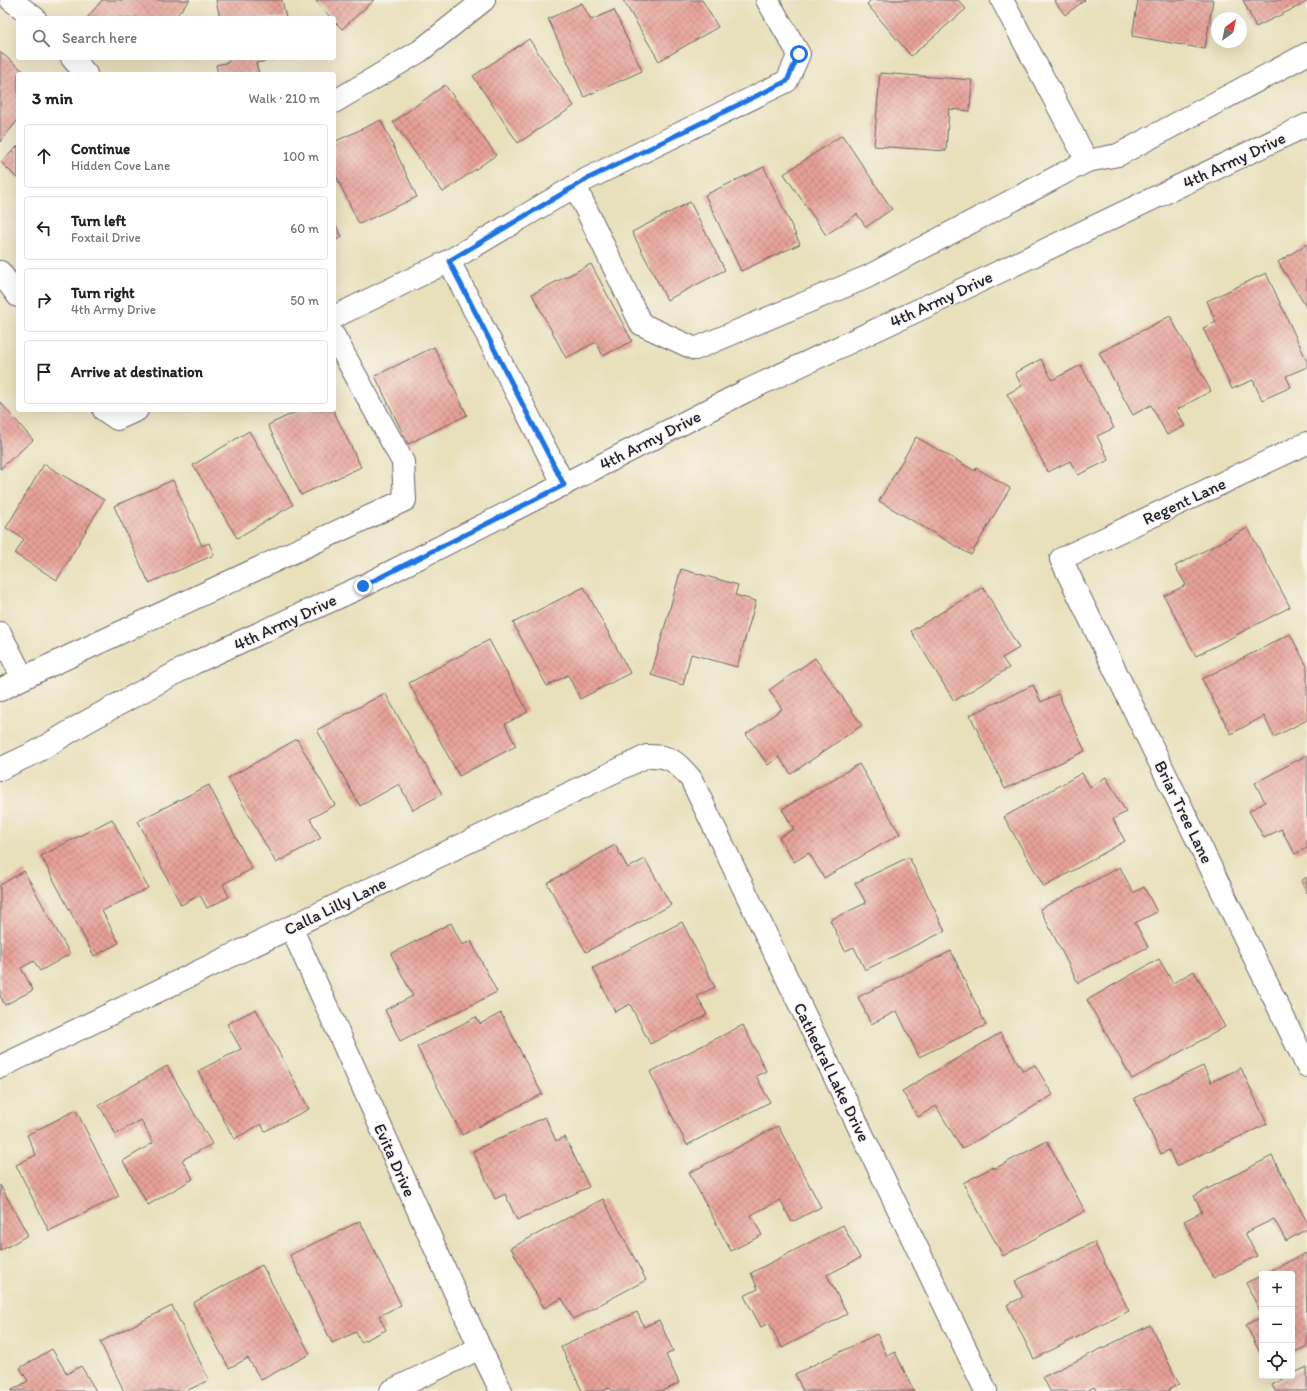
<!DOCTYPE html>
<html lang="en">
<head>
<meta charset="utf-8">
<style>
  :root { --surface:#fff; --page:#f6f6f6; --text:#202124; --muted:#757577; --line:#e0e0e0 }
  body { margin:0; font-family:Itim,sans-serif; background:var(--page); color:var(--text) }
  .controls { position:absolute; right:12px; bottom:12px; display:grid; overflow:hidden; border-radius:4px; box-shadow:0 4px 16px #0002 }
  .controls button { width:36px; height:36px; display:grid; place-items:center; padding:0; border:0; border-bottom:1px solid var(--line); background:var(--surface); color:var(--text); font:20px sans-serif }
  .compass { position:absolute; left:1211px; top:12px; width:36px; height:36px; border-radius:50%; background:var(--surface); box-shadow:0 4px 16px #0002; rotate:33deg }
  .stop { position:absolute; width:12px; height:12px; margin:-9px; border:3px solid #1a73e8; border-radius:50%; background:#fff }
  .stop.end { background:#1a73e8; border-color:#fff; box-shadow:0 1px 4px #0008 }
  .list { margin:0; padding:0; list-style:none }
  h2 { display:flex; justify-content:space-between; align-items:center; height:52px; margin:0; padding:0 16px; font-size:17px }
  h2 small { font-size:13px; font-weight:400; color:var(--muted) }
  .list li { display:grid; grid-template-columns:26px 1fr auto; gap:12px; align-items:center; box-sizing:border-box; height:64px; margin:0 8px 8px; padding:0 8px; border:1px solid var(--line); border-radius:4px }
  .list b { display:block; font-size:15px; white-space:nowrap }
  .list p { margin:0; font-size:13px; white-space:nowrap; color:var(--muted) }
  .list em { font-size:13px; font-style:normal; color:var(--muted) }
  .icon { flex:none; width:22px; height:22px; fill:none; stroke:currentColor; stroke-width:2; stroke-linecap:round; stroke-linejoin:round }
  .map { position:relative; flex:none; width:1307px; height:1391px; overflow:hidden }
  .search { position:absolute; background:var(--surface); box-shadow:0 4px 16px #0002; left:16px; top:16px; width:320px; height:44px; display:flex; align-items:center; gap:10px; box-sizing:border-box; padding:0 14px; border-radius:4px; color:var(--muted); font-size:15px }
  .panel { position:absolute; background:var(--surface); box-shadow:0 4px 16px #0002; left:16px; top:72px; width:320px; height:340px; border-radius:4px }
  .map>svg:first-child { display:block }
  .building { fill:url(#building-cross-hatch) }
  .lines { fill:none; stroke-linecap:round; stroke-linejoin:round }
  .minor-casing { stroke:#676468; stroke-width:24 }
  .minor { stroke:#fff; stroke-width:22 }
  .route { stroke:#1a73e8; stroke-width:5 }
  .labels { text-anchor:middle; dominant-baseline:central; stroke-width:3; stroke-linejoin:round; paint-order:stroke }
  .street-label { font-size:17px; fill:#22223b; stroke:#f7f3e8 }
</style>
</head>
<body>
<div class="map">
<svg width="1307" height="1391" viewBox="0 0 1307 1391">
  <defs>
    <pattern id="building-cross-hatch" width="8" height="8" patternUnits="userSpaceOnUse"><rect width="8" height="8" fill="#e7a097"/><path d="M0 0l8 8M0 8l8-8" fill="none" stroke="#bb827c"/></pattern>
  </defs>
  <rect width="100%" height="100%" fill="#f7f3e8"/>
  <filter id="ink" filterUnits="userSpaceOnUse"><feTurbulence type="fractalNoise" baseFrequency=".025" numOctaves="2"/><feDisplacementMap in="SourceGraphic" scale="8" xChannelSelector="R" yChannelSelector="G"/><feConvolveMatrix kernelMatrix="1 2 1 2 8 2 1 2 1" color-interpolation-filters="sRGB"/></filter>
  <filter id="wash" filterUnits="userSpaceOnUse"><feTurbulence type="fractalNoise" baseFrequency=".012" numOctaves="4" result="noise"/><feDisplacementMap in="SourceGraphic" scale="16" xChannelSelector="R" yChannelSelector="G"/><feGaussianBlur stdDeviation="0.9" result="paint"/><feColorMatrix in="noise" values="0 0 0 0 0 0 0 0 0 0 0 0 0 0 0 0 0 1.4 0 .05"/><feComposite in="paint" operator="in"/></filter>
  <g filter="url(#wash)">
    <rect width="100%" height="100%" fill="#e8e0bb"/>
    <g id="blocks">
      <g class="building">
        <polygon points="102,0 190,0 174,18 87,18"/>
        <polygon points="216,0 282,0 286,18 220,18"/>
        <polygon points="315,0 374,0 342,29 334,21 334,18 331,18"/>
        <polygon points="623,0 702,0 718,27 659,61"/>
        <polygon points="871,0 958,0 966,9 911,56 867,4"/>
        <polygon points="1054,0 1085,0 1065,15"/>
        <polygon points="1138,0 1213,0 1205,49 1132,36"/>
        <polygon points="1243,0 1307,0 1307,2 1256,27"/>
        <polygon points="582,3 591,20 614,10 642,71 584,97 548,19"/>
        <polygon points="529,39 574,106 518,143 473,76"/>
        <polygon points="0,52 27,74 18,74 18,120 0,142"/>
        <polygon points="229,58 278,58 278,59 256,63 259,74 218,74 216,65 229,62"/>
        <polygon points="880,73 972,80 970,111 949,109 946,151 874,146"/>
        <polygon points="445,85 496,155 443,192 393,122"/>
        <polygon points="381,120 417,197 359,224 334,172 334,142"/>
        <polygon points="842,135 892,209 866,227 857,214 826,235 784,174"/>
        <polygon points="18,146 18,179 1,162"/>
        <polygon points="764,167 800,244 741,271 705,195"/>
        <polygon points="690,202 725,270 667,300 632,232"/>
        <polygon points="334,221 342,237 334,241"/>
        <polygon points="1307,244 1307,308 1278,262"/>
        <polygon points="591,264 632,341 603,356 596,342 566,358 532,294"/>
        <polygon points="1266,273 1307,361 1307,367 1286,376 1291,387 1262,400 1253,380 1232,389 1203,328 1216,322 1207,301"/>
        <polygon points="1170,316 1211,391 1176,410 1185,426 1167,435 1151,405 1133,415 1099,353"/>
        <polygon points="434,347 467,415 408,444 375,376"/>
        <polygon points="1041,359 1052,380 1081,365 1114,428 1097,436 1109,460 1078,475 1070,461 1048,472 1007,394 1022,386 1015,373"/>
        <polygon points="0,402 33,440 0,469"/>
        <polygon points="300,410 333,410 361,467 301,495 268,425"/>
        <polygon points="249,431 293,505 237,538 193,465"/>
        <polygon points="916,437 975,471 976,468 1010,488 971,555 879,501"/>
        <polygon points="44,464 104,500 57,580 15,554 24,539 6,528"/>
        <polygon points="173,480 202,546 209,543 214,555 149,583 114,506"/>
        <polygon points="1248,528 1290,607 1196,656 1164,596 1186,585 1175,566"/>
        <polygon points="681,569 738,585 735,595 756,601 737,667 691,654 683,685 651,675"/>
        <polygon points="584,587 630,673 580,699 568,675 547,686 513,623"/>
        <polygon points="983,587 1019,648 1002,658 1009,668 954,701 911,631"/>
        <polygon points="1290,634 1307,666 1307,720 1274,737 1264,716 1231,734 1202,679"/>
        <polygon points="489,640 528,712 505,724 516,746 459,776 409,683"/>
        <polygon points="815,658 862,725 791,774 779,757 768,765 746,734 782,709 769,690"/>
        <polygon points="1033,685 1041,702 1058,694 1085,751 1005,789 970,715"/>
        <polygon points="385,693 442,794 413,810 399,784 360,806 317,730"/>
        <polygon points="297,739 335,805 310,819 321,838 276,863 228,778"/>
        <polygon points="1307,755 1307,848 1295,854 1281,829 1264,838 1249,811 1265,802 1255,783"/>
        <polygon points="859,764 900,834 824,878 809,853 794,862 779,837 794,829 782,809"/>
        <polygon points="1082,773 1090,787 1106,777 1126,812 1113,819 1125,841 1044,887 1004,817"/>
        <polygon points="209,785 252,869 223,884 229,897 207,908 200,895 181,905 138,821"/>
        <polygon points="112,819 148,888 102,911 119,943 94,956 41,856"/>
        <polygon points="615,845 628,868 645,859 671,905 586,952 547,883"/>
        <polygon points="909,857 945,931 865,970 854,947 845,951 830,920 866,903 855,883"/>
        <polygon points="1120,867 1133,893 1144,887 1157,912 1135,923 1148,947 1078,983 1040,909"/>
        <polygon points="24,871 70,954 40,971 34,961 21,968 33,990 5,1005 0,996 0,885"/>
        <polygon points="1307,877 1307,893 1301,881"/>
        <polygon points="682,922 715,987 697,996 707,1015 650,1044 630,1004 615,1012 593,968"/>
        <polygon points="451,923 462,945 471,941 497,992 400,1041 385,1010 413,996 391,954"/>
        <polygon points="951,951 986,1025 919,1057 897,1011 871,1024 858,997"/>
        <polygon points="1159,959 1173,983 1194,971 1225,1027 1132,1079 1087,1000"/>
        <polygon points="256,1009 309,1109 265,1131 261,1124 234,1139 198,1071 241,1049 227,1024"/>
        <polygon points="501,1013 542,1094 462,1135 417,1047 476,1017 480,1024"/>
        <polygon points="743,1025 766,1071 756,1076 770,1102 687,1145 650,1072"/>
        <polygon points="1000,1033 1023,1071 1035,1065 1053,1095 962,1149 936,1106 918,1117 902,1091"/>
        <polygon points="167,1066 212,1144 182,1160 193,1179 148,1205 123,1161 153,1143 141,1120 116,1134 99,1105"/>
        <polygon points="1203,1066 1211,1082 1241,1068 1267,1124 1176,1166 1169,1150 1161,1154 1134,1098"/>
        <polygon points="76,1110 119,1196 49,1231 16,1165 36,1155 27,1135"/>
        <polygon points="545,1117 556,1141 565,1137 589,1187 517,1220 505,1194 495,1199 473,1151"/>
        <polygon points="778,1126 821,1207 792,1222 780,1200 751,1215 762,1235 731,1251 689,1173"/>
        <polygon points="1047,1141 1085,1211 1003,1256 963,1183 993,1167 994,1169"/>
        <polygon points="1272,1156 1307,1222 1307,1229 1286,1241 1274,1219 1245,1233 1257,1256 1213,1278 1184,1221 1202,1212 1194,1196"/>
        <polygon points="0,1185 28,1235 0,1251"/>
        <polygon points="603,1199 646,1280 573,1319 562,1298 544,1308 511,1248"/>
        <polygon points="360,1221 401,1305 379,1316 386,1330 361,1342 356,1332 332,1343 290,1255"/>
        <polygon points="843,1225 860,1258 827,1275 847,1314 782,1348 769,1323 761,1327 744,1296 758,1289 751,1273"/>
        <polygon points="1094,1242 1129,1311 1034,1359 1007,1305 1023,1297 1015,1281"/>
        <polygon points="1306,1253 1307,1346 1292,1353 1292,1274 1264,1274"/>
        <polygon points="262,1265 310,1354 261,1380 248,1358 229,1368 193,1303"/>
        <polygon points="1262,1275 1262,1315 1246,1283"/>
        <polygon points="172,1306 209,1380 186,1391 124,1391 100,1342"/>
        <polygon points="637,1312 644,1327 659,1320 673,1351 666,1355 679,1383 662,1391 612,1391 610,1388 602,1391 582,1391 561,1347"/>
        <polygon points="1262,1317 1262,1357 1246,1325"/>
        <polygon points="1150,1325 1179,1384 1169,1389 1169,1391 1096,1391 1094,1387 1087,1391 1050,1391 1043,1377"/>
        <polygon points="877,1334 887,1356 895,1352 914,1391 803,1391 795,1374"/>
        <polygon points="52,1349 67,1374 81,1366 96,1391 11,1391 28,1381 20,1368"/>
        <polygon points="1307,1367 1307,1391 1275,1391 1272,1385 1289,1376 1292,1376 1292,1374"/>
      </g>
    </g>
  </g>
  <g filter="url(#ink)">
    <use href="#blocks" fill-opacity="0" stroke="#676468" stroke-width="1"/>
    <g class="lines">
      <defs>
        <g id="minor">
          <polyline points="11,0 35,18"/>
          <polyline points="1002,0 1087,161 1118,155 1307,54"/>
          <polyline points="72,58 86,74"/>
          <polyline points="334,102 420,51 484,0"/>
          <polyline points="575,186 641,324 695,349 867,277 1087,161"/>
          <polyline points="449,261 564,485"/>
          <polyline points="0,272 18,296"/>
          <polyline points="334,317 449,261 587,179 787,81 799,54 767,0"/>
          <polyline points="104,410 117,419 137,410"/>
          <polyline points="1307,443 1061,559 1307,1066"/>
          <polyline points="0,633 23,678 0,690"/>
          <polyline points="23,678 405,500 403,462 334,336"/>
          <polyline points="0,769 36,752 86,722 194,663 363,586 535,499 746,391 978,282 1307,125"/>
          <polyline points="291,927 480,1348 501,1391"/>
          <path d="M0,1067L647,756C670,755 677,762 691,779L986,1391"/>
          <polyline points="391,1391 480,1348"/>
        </g>
      </defs>
      <use href="#minor" class="minor-casing"/>
      <use href="#minor" class="minor"/>
    </g>
  </g>
  <g class="lines" filter="url(#ink)">
    <polyline class="route" points="363,586 564,485 449,261 587,179 787,81 799,54"/>
  </g>
  <g class="labels">
    <g class="street-label">
      <text transform="translate(1234 160) rotate(-25)">4th Army Drive</text>
      <text transform="translate(941 299) rotate(-25)">4th Army Drive</text>
      <text transform="translate(650 440) rotate(-27)">4th Army Drive</text>
      <text transform="translate(1184 501) rotate(-25)">Regent Lane</text>
      <text transform="translate(285 622) rotate(-25)">4th Army Drive</text>
      <text transform="translate(1184 812) rotate(64)">Briar Tree Lane</text>
      <text transform="translate(335 906) rotate(-26)">Calla Lilly Lane</text>
      <text transform="translate(832 1072) rotate(64)">Cathedral Lake Drive</text>
      <text transform="translate(395 1160) rotate(66)">Evita Drive</text>
    </g>
  </g>
</svg>
<div class="controls">
<button>+</button>
<button>−</button>
<button><svg class="icon" aria-label="locate" viewBox="0 0 24 24"><circle cx="12" cy="12" r="6"/><path d="M12 2v4M12 18v4M2 12h4M18 12h4"/></svg></button>
</div>
<svg class="compass" viewBox="-18 -18 36 36"><path d="M0-13l5 13h-10z" fill="#e53935"/><path d="M0 13l5-13h-10z" fill="#757577"/></svg>
<div class="stop" style="left:799px;top:54px"></div>
<div class="stop end" style="left:363px;top:586px"></div>
<div class="search"><svg class="icon" aria-label="search" viewBox="0 0 24 24"><circle cx="10" cy="10" r="6"/><path d="M15 15l6 6"/></svg>Search here</div>
<section class="panel">
<h2>3 min<small>Walk · 210 m</small></h2>
<ul class="list">
<li><svg class="icon" aria-label="ahead" viewBox="0 0 24 24"><path d="M12 20V5M6 11l6-6 6 6"/></svg><div><b>Continue</b><p>Hidden Cove Lane</p></div><em>100 m</em></li>
<li><svg class="icon" aria-label="left" viewBox="0 0 24 24"><path d="M17 20v-9H6M10 6l-5 5 5 5"/></svg><div><b>Turn left</b><p>Foxtail Drive</p></div><em>60 m</em></li>
<li><svg class="icon" aria-label="right" viewBox="0 0 24 24"><path d="M7 20v-9h11M14 6l5 5-5 5"/></svg><div><b>Turn right</b><p>4th Army Drive</p></div><em>50 m</em></li>
<li><svg class="icon" aria-label="arrive" viewBox="0 0 24 24"><path d="M6 21V4h12l-3 4 3 4H6"/></svg><div><b>Arrive at destination</b></div></li>
</ul>
</section>
</div>
</body>
</html>
